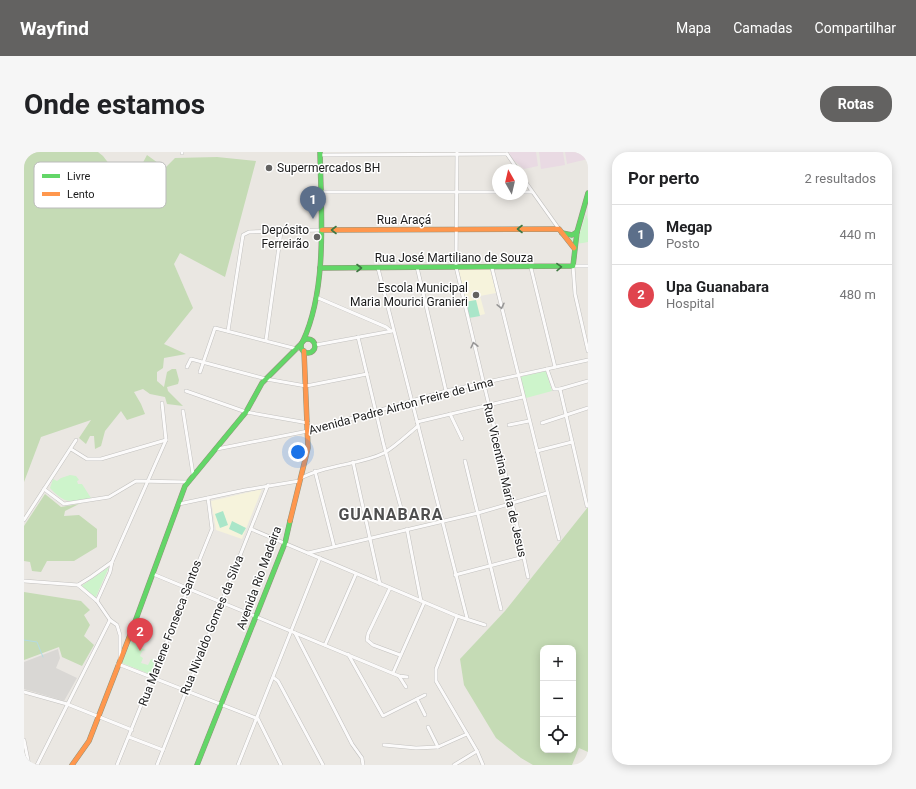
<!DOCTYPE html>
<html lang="pt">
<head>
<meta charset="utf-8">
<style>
  :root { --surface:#fff; --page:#f6f6f6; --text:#202124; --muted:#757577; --line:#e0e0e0; --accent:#636261 }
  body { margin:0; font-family:Roboto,sans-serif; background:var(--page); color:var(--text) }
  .controls { position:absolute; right:12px; bottom:12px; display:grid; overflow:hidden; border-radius:8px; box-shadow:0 2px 10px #0003 }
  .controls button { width:36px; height:36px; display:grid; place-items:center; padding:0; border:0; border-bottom:1px solid var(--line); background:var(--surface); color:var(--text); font:20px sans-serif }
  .compass { position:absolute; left:468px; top:12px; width:36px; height:36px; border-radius:50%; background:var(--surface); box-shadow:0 2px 10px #0003; rotate:352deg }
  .you { position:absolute; left:274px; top:300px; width:14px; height:14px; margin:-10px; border:3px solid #fff; border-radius:50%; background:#1a73e8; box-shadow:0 0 0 6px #1a73e833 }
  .badge { display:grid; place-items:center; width:26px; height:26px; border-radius:50%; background:var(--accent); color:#fff; font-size:13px; font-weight:700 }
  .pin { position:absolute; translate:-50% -33px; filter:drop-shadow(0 1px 2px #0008) }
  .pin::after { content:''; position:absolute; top:21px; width:14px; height:12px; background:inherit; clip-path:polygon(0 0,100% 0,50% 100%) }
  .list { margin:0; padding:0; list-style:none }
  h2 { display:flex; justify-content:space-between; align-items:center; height:52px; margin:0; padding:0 16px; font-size:17px }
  h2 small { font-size:13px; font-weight:400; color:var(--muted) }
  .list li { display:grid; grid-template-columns:26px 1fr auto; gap:12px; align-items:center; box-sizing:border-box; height:60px; padding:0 16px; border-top:1px solid var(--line) }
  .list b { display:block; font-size:15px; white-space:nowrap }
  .list p { margin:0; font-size:13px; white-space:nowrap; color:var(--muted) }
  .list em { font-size:13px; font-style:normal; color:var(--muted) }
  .icon { flex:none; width:22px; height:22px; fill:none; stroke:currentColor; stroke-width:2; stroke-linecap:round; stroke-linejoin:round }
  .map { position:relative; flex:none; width:564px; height:613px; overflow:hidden; border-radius:16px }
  header { display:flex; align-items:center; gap:24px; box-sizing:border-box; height:56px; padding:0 20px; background:var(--accent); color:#fff }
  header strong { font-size:19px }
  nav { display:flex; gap:22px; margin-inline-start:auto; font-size:14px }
  .intro { display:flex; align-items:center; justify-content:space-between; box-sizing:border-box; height:96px; padding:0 24px }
  h1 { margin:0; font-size:28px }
  .button { padding:10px 18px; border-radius:16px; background:var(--accent); color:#fff; font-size:14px; font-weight:700 }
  main { display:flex; gap:24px; padding:0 24px }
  aside { flex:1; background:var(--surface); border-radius:16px; box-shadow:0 2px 10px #0003 }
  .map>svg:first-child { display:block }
  .residential { fill:#d9d7d4 }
  .industrial { fill:#e9dae3 }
  .education { fill:#f6f3dc }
  .forest { fill:#c5dbb5; fill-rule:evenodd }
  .park { fill:#cdf4cb }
  .pitch { fill:#aae6c9 }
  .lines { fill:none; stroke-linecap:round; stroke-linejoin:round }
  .stream { stroke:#b3dae1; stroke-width:1 }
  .street-casing { stroke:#c2c1bf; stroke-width:4 }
  .fast-casing { stroke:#93937b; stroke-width:5.5 }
  .slow-casing { stroke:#93937b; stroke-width:5.5 }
  .street { stroke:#fcfbfb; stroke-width:3 }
  .fast { stroke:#63d668; stroke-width:4.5 }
  .slow { stroke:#ff974d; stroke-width:4.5 }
  .oneway { stroke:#3f7842 }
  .oneway2 { stroke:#979696 }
  .poi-dot { fill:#636261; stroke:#fff; stroke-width:1.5 }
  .labels { text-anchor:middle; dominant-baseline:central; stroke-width:3; stroke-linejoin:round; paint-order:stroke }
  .poi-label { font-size:12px; fill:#1b1b1b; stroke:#fff; text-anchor:end }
  .street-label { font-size:12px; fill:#1b1b1b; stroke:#fff }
  .district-label { font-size:16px; font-weight:bold; letter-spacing:1px; fill:#4e4e4e; stroke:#fff }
  .key { fill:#fff; stroke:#bbb; stroke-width:1 }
  .key-label { font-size:11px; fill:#1b1b1b }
</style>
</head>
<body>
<header>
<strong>Wayfind</strong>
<nav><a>Mapa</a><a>Camadas</a><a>Compartilhar</a></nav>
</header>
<div class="intro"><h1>Onde estamos</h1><a class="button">Rotas</a></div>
<main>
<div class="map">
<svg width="564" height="613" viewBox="0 0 564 613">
  <rect width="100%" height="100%" fill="#eae7e2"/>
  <polygon class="residential" points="34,497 36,506 32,516 53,526 40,549 0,537 0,510"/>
  <g class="industrial">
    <polygon points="485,0 512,0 514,14 500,17 488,7"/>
    <polygon points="515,0 539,0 541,13 517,17"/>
    <polygon points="541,0 564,0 564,7 543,12"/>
  </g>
  <g class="education">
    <polygon points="434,117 466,117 472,141 456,144 461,162 445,166"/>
    <polygon points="238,337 218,387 192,378 187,349"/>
  </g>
  <g class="forest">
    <polygon points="0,0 74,0 79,4 99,30 115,18 123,3 141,16 151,6 193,5 232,9 201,125 156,101 150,112 169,156 140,192 162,202 140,206 139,216 133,220 133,229 140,235 143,220 148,217 152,217 155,228 154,232 143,235 144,239 159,254 143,252 141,245 126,242 119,237 110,240 117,252 121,262 103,268 97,259 81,279 77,294 71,297 70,284 66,284 62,292 55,286 67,268 17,285 0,330"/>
    <polygon points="21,342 37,355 55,352 41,359 40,364 55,363 73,377 73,395 50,409 23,409 17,420 8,419 6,410 0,409 0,374"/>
    <path d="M564,355V600L555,596L548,613H509L497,606L472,586L440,533L436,507L481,459ZM519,496H549V598H519Z"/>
    <polygon points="0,440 57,449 66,458 60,463 66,473 60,484 70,493 58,514 38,505 35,495 0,508"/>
  </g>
  <g class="park">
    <path d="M562,62L564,68V90C555,92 550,93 544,86L548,85L549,89L554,87Z"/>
    <polygon points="522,219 528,239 502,246 496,225"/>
    <path d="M46,323L52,324L55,328L53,329L54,332H58L67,346C46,351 41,352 26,336L29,327L33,329L37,326Z"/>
    <polygon points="85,415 71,447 56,435"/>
    <polygon points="115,470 123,474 115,495 122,498 118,499 116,504 119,506 117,511 124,513 127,507 133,509 128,523 98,511"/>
  </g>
  <g class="pitch">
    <polygon points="452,148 456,164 445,166 441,150"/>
    <polygon points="199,359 204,373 196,376 191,362"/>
    <polygon points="208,369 222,376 218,383 205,377"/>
  </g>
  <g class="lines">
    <polyline class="stream" points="0,488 13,490 19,505"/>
    <defs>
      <g id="street">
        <polyline points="433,0 432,115 488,350 504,425"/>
        <polyline points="158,1 158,0"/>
        <polyline points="483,2 494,18"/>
        <polyline points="296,3 483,2"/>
        <polyline points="498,25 535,77"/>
        <polyline points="297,40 474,40"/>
        <polyline points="498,40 508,40"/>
        <polyline points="564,114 549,114 551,142 564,199"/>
        <polyline points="393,115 422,239"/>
        <polyline points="354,116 443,466"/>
        <polyline points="468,116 535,387"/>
        <polyline points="507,116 531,215"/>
        <polyline points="292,145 362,175 367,179"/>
        <polyline points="204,179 219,83 225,80 298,78"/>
        <polyline points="334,185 360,294 380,367"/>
        <polyline points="242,188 257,80"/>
        <polyline points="292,193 368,179"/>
        <polyline points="163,215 167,207 242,227 282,234 343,222"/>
        <polyline points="523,217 530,237 536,237 563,354"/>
        <polyline points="176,220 191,176 273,197"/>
        <polyline points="536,237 564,229"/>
        <polyline points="162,239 222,260 284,271"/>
        <polyline points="159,259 169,322"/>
        <polyline points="426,262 438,287"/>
        <polyline points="393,270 499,245"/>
        <polyline points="518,271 564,256"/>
        <polyline points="485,273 505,269"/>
        <polyline points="47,297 63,307 77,307 142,288"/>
        <polyline points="193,297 284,279 422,239 564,208"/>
        <polyline points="513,299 548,290"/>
        <polyline points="441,309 477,457"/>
        <polyline points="329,310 356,432"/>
        <polyline points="291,319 310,394"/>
        <path d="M277,326C304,312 336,313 360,301C372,294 383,283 394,274"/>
        <polyline points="20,337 40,352 85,345 112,329 163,330"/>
        <polyline points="155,352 221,338 275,329"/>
        <polyline points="0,368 52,288"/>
        <polyline points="227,377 433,464 461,473"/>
        <polyline points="383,377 397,449"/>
        <polyline points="284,401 454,361 523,341"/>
        <polyline points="129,422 375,524 383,525"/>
        <polyline points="431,423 500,405"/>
        <polyline points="0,429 54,433 73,449 86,468 93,473 96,483 96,508"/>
        <polyline points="54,433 67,425 88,410"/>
        <polyline points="366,436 344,482 343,488 349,493 376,503"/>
        <polyline points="73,449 86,420 88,410 142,288 138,251"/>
        <polyline points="433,464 412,517 412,529 453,599 459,613"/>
        <polyline points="271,481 328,592 338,606 339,613"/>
        <polyline points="301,493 332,422"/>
        <polyline points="324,502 359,564 401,543"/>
        <polyline points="94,512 234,567 257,613"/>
        <polyline points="369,521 400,451"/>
        <polyline points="375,524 382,535"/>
        <polyline points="250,526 254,529 299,613"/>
        <polyline points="0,540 43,552 108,578"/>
        <polyline points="393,547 401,563"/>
        <polyline points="404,575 414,595"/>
        <polyline points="105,585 139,598"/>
        <polyline points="0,588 5,613"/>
        <polyline points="360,593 392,596 414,595 443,582"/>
        <polyline points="13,613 86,468"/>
        <polyline points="93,613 188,377 184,346"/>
        <polyline points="133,613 244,333"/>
        <polyline points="214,613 296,406"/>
        <polyline points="430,613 453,599"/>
      </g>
      <g id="fast">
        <polyline points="538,81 548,83 553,80"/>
        <polyline points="296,116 549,114 553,80 564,41"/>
        <circle cx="284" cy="194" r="7"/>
        <path d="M279,189C304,135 297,58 296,0"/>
        <polyline points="108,478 161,334 222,260 238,231 277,192"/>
        <polyline points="173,613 261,391 266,369"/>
      </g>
      <g id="slow">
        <polyline points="298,78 535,77 550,96"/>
        <polyline points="266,369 284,296 280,199"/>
        <polyline points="48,613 65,589 108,478"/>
      </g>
    </defs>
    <use href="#street" class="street-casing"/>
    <use href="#fast" class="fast-casing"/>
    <use href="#slow" class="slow-casing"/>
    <use href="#street" class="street"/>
    <use href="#fast" class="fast"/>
    <use href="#slow" class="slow"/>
  </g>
  <defs><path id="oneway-chevron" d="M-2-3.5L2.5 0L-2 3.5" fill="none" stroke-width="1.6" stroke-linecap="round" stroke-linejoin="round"/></defs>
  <g class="oneway">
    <use href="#oneway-chevron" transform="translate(496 77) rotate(180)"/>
    <use href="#oneway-chevron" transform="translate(310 78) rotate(180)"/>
    <use href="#oneway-chevron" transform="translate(535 115) rotate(-1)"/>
    <use href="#oneway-chevron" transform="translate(335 116)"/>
  </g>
  <g class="oneway2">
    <use href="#oneway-chevron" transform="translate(477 154) rotate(77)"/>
    <use href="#oneway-chevron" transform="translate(450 193) rotate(-103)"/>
  </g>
  <g class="poi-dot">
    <circle cx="245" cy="16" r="4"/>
    <circle cx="293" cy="85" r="4"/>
    <circle cx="452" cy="143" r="4"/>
  </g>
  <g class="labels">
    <g class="poi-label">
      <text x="253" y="16" text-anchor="start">Supermercados BH</text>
      <text x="285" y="78">Depósito<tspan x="285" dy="14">Ferreirão</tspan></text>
      <text x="444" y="136">Escola Municipal<tspan x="444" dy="14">Maria Mourici Granieri</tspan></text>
    </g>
    <g class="street-label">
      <text x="380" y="68">Rua Araçá</text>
      <text x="430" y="106">Rua José Martiliano de Souza</text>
      <text transform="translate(377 254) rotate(-15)">Avenida Padre Airton Freire de Lima</text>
      <text transform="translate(481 328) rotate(77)">Rua Vicentina Maria de Jesus</text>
      <text transform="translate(235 426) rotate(-70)">Avenida Rio Madeira</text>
      <text transform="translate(188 473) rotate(-68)">Rua Nivaldo Gomes da Silva</text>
      <text transform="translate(146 481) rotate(-69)">Rua Marlene Fonseca Santos</text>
    </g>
    <g class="district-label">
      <text x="367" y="362">GUANABARA</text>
    </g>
  </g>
  <rect x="10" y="10" width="132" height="46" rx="6" class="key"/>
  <rect x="18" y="22" width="18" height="4" fill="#63d668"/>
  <rect x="18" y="40" width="18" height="4" fill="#ff974d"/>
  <g class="key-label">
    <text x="43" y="28">Livre</text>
    <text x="43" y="46">Lento</text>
  </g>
</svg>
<div class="controls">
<button>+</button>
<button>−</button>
<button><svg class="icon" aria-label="locate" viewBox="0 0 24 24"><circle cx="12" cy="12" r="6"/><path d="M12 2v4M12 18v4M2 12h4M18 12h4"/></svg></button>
</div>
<svg class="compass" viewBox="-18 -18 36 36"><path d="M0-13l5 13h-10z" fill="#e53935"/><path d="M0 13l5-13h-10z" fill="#757577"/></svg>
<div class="you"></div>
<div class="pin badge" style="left:289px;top:67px;background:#5c6f8a">1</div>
<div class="pin badge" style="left:116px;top:499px;background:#e0444e">2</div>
</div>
<aside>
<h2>Por perto<small>2 resultados</small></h2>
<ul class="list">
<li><span class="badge" style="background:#5c6f8a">1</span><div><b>Megap</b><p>Posto</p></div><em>440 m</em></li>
<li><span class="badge" style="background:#e0444e">2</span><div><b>Upa Guanabara</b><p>Hospital</p></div><em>480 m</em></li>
</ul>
</aside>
</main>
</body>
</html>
